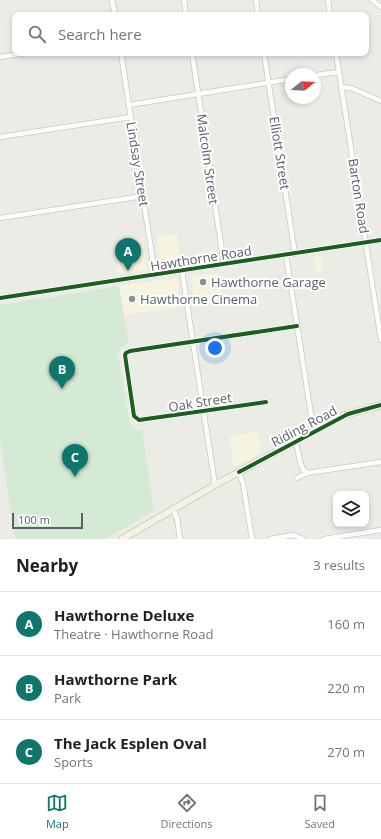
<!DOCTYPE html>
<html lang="en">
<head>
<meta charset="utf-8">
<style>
  :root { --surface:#fff; --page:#f6f6f6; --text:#202124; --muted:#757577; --line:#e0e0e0; --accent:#0f766e }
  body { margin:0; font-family:"Open Sans",sans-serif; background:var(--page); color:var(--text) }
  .controls { position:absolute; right:12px; bottom:12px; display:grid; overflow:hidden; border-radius:8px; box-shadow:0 2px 6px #0003 }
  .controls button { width:36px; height:36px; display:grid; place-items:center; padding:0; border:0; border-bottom:1px solid var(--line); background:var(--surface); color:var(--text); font:20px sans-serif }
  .compass { position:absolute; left:285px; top:68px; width:36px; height:36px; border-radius:50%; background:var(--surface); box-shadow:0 2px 6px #0003; rotate:72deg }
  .scale { position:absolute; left:12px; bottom:10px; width:71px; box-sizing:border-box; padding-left:4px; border:2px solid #5c5f66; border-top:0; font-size:11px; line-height:14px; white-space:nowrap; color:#5c5f66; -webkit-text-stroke:3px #fff; paint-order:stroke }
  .you { position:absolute; left:215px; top:348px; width:14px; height:14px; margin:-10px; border:3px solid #fff; border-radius:50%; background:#1a73e8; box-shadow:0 0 0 6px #1a73e833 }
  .badge { display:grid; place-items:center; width:26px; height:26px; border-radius:50%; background:var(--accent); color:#fff; font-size:13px; font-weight:700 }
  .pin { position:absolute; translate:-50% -33px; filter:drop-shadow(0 1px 2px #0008) }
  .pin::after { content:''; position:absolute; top:21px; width:14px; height:12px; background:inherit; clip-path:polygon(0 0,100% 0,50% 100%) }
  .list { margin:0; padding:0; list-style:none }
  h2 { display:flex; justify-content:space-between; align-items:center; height:52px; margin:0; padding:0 16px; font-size:17px }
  h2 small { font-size:13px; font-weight:400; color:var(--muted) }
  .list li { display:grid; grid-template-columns:26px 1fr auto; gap:12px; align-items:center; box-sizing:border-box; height:64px; padding:0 16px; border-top:1px solid var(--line) }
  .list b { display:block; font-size:15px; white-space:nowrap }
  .list p { margin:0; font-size:13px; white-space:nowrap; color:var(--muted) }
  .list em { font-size:13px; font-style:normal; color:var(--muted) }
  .icon { flex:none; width:22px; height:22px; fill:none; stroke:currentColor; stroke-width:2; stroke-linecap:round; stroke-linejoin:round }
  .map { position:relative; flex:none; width:381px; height:539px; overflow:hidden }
  .search { position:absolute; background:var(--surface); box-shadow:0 2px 6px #0003; left:12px; right:12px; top:12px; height:44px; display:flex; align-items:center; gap:10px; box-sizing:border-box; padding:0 14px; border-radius:8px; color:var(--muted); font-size:15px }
  .sheet { height:244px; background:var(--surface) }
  nav { display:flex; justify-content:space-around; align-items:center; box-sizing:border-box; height:56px; border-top:1px solid var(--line); background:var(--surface); font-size:11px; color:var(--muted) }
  nav a { display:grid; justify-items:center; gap:2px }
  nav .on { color:var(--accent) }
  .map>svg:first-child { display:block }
  .commercial { fill:#f6f4e0 }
  .green { fill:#d4ead4 }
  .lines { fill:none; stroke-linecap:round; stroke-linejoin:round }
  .minor-casing { stroke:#c9c9c8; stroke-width:6 }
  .major-casing { stroke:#d5cfb4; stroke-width:8 }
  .minor { stroke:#fcfcfb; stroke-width:4.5 }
  .major { stroke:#f3f2e8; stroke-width:6 }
  .cycleway-casing { stroke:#fff; stroke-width:6 }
  .cycleway { stroke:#1b5e20; stroke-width:4 }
  .poi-dot { fill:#8e9093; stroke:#fff; stroke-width:1.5 }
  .labels { text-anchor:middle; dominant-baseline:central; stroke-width:4; stroke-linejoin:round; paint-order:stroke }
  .street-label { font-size:13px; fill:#5c5f66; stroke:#fff }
  .poi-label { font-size:13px; fill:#5c5f66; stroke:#fff; text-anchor:start }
</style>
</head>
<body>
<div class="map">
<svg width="381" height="539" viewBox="0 0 381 539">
  <rect width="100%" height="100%" fill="#ecece7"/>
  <g class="commercial">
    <polygon points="177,234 181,264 161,267 156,237"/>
    <polygon points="143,239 147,270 118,274 114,243"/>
    <polygon points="321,257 323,271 316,272 314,258"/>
    <polygon points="219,273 223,301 195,305 191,277"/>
    <polygon points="177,278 181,307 124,315 119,286"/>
    <polygon points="257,432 261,453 234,467 229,437"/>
  </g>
  <polygon class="green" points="119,286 129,343 121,347 118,354 130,424 137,430 142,430 154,511 105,539 15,539 0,440 0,305"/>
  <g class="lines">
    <defs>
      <g id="minor">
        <polyline points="112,0 115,15"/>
        <polyline points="184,0 186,15"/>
        <polyline points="256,0 258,15"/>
        <polyline points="328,0 330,15"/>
        <polyline points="372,0 381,7"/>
        <polyline points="121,53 155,275"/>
        <polyline points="192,53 224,264"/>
        <polyline points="264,53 295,254"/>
        <polyline points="336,53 381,340"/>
        <polyline points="0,57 26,53"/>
        <polyline points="315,75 339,72"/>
        <polyline points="341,87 351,88 381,101"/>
        <polyline points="129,105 291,79"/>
        <polyline points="0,137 131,117"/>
        <polyline points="0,218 143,196"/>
        <polyline points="286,255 312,421 316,430"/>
        <polyline points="182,271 215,485"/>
        <polyline points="0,298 381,240"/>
        <polyline points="266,402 139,420 134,416 125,355 126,353 130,351 297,326"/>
        <path d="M295,442C300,451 298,468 307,473L381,462"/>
        <polyline points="239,472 243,483 252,539"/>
        <polyline points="297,478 307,473"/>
        <polyline points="173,509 177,518 180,539"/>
        <polyline points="270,539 294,535 303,539"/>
        <polyline points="324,539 381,530"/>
      </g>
      <polyline id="major" points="122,539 215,485 340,417 348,414 381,405"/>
    </defs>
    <use href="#minor" class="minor-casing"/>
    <use href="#major" class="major-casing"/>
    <use href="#minor" class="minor"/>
    <use href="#major" class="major"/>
    <defs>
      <g id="cycleway">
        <polyline points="0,298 381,240"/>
        <polyline points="266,402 139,420 134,416 125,355 126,353 130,351 297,326"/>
        <polyline points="239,472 348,414 381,405"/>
      </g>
    </defs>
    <use href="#cycleway" class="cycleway-casing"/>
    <use href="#cycleway" class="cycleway"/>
  </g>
  <g class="poi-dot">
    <circle cx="203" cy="282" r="4"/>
    <circle cx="132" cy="299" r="4"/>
  </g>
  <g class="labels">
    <g class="street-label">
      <text transform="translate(280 153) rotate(81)">Elliott Street</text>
      <text transform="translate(208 159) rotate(82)">Malcolm Street</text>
      <text transform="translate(138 164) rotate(81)">Lindsay Street</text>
      <text transform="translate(359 196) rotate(81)">Barton Road</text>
      <text transform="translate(201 258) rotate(-9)">Hawthorne Road</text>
      <text transform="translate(200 402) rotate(-9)">Oak Street</text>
      <text transform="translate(304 426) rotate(-28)">Riding Road</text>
    </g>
    <g class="poi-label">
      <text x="211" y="282">Hawthorne Garage</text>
      <text x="140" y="299">Hawthorne Cinema</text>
    </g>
  </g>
</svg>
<div class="controls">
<button><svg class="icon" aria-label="layers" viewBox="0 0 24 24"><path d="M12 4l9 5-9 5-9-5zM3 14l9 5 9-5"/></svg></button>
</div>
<svg class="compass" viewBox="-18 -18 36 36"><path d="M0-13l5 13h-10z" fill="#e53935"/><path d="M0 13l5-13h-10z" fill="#757577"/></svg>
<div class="scale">100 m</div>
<div class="you"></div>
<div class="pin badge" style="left:128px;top:271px">A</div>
<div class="pin badge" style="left:62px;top:389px">B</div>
<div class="pin badge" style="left:75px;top:477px">C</div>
<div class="search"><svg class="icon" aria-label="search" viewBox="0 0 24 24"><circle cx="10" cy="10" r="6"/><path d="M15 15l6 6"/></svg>Search here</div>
</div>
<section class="sheet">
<h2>Nearby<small>3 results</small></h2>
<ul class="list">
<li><span class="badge">A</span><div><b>Hawthorne Deluxe</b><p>Theatre · Hawthorne Road</p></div><em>160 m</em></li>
<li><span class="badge">B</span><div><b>Hawthorne Park</b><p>Park</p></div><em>220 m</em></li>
<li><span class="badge">C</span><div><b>The Jack Esplen Oval</b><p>Sports</p></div><em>270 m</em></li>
</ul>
</section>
<nav>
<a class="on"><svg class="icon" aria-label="map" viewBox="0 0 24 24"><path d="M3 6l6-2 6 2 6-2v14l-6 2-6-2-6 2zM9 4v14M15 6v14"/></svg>Map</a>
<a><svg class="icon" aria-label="directions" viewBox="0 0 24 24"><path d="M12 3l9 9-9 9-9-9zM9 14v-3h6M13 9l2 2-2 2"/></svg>Directions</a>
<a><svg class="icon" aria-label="saved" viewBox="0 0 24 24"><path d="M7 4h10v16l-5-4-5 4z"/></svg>Saved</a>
</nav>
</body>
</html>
